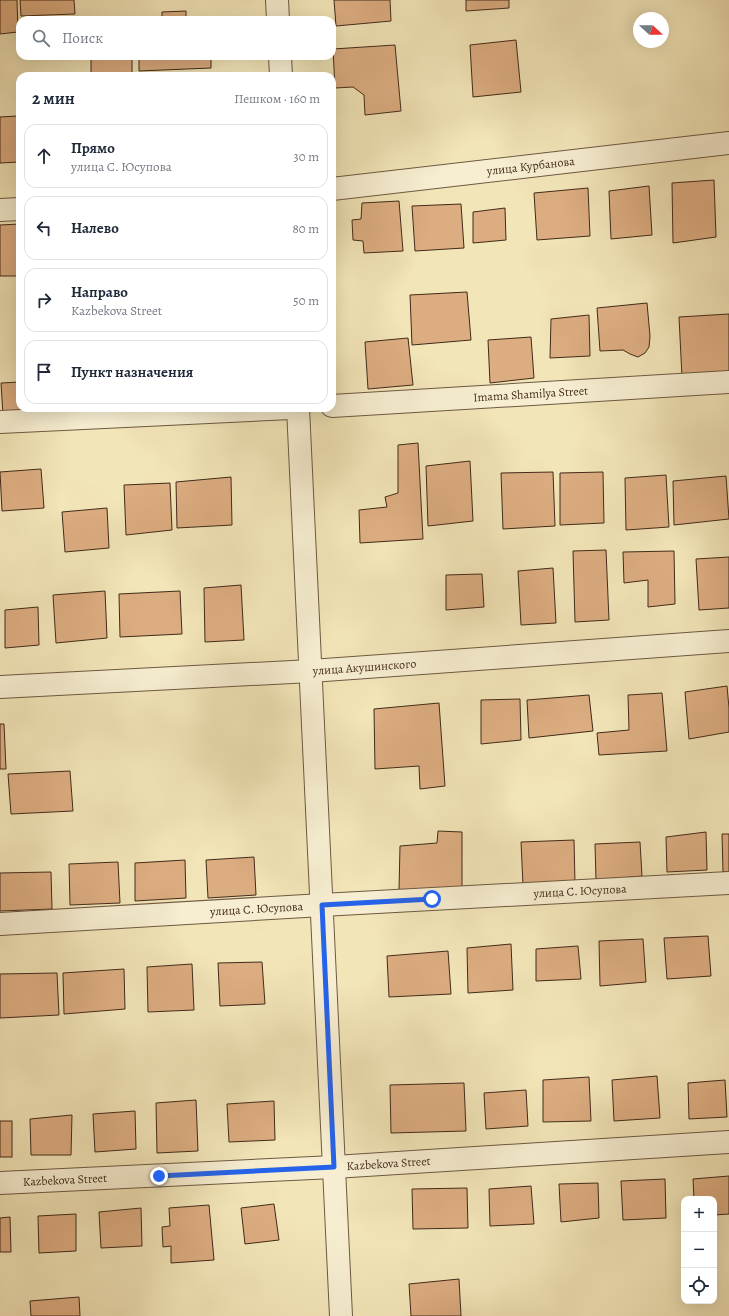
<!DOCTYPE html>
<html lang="ru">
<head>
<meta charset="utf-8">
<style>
  :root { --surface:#fff; --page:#f2f2f3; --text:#1f2937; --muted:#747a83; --line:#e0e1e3 }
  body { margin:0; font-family:Alegreya,serif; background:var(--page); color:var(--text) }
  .controls { position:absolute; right:12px; bottom:12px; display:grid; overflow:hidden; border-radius:8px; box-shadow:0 4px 16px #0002 }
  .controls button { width:36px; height:36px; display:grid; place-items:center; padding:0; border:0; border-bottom:1px solid var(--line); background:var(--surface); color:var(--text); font:20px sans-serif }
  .compass { position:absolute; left:633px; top:12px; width:36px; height:36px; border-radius:50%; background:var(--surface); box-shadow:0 4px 16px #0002; rotate:111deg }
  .stop { position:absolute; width:12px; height:12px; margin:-9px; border:3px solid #2563eb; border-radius:50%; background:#fff }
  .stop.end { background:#2563eb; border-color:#fff; box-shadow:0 1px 4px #0008 }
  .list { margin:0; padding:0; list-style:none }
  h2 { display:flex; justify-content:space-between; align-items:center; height:52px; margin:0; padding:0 16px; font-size:17px }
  h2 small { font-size:13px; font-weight:400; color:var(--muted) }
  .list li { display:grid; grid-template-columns:26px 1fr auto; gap:12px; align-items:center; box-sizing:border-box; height:64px; margin:0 8px 8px; padding:0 8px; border:1px solid var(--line); border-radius:12px }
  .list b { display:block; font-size:15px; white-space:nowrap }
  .list p { margin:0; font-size:13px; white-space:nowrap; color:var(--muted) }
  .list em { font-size:13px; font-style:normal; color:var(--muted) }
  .icon { flex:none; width:22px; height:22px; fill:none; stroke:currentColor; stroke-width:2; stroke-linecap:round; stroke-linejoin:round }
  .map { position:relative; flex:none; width:729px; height:1316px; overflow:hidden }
  .search { position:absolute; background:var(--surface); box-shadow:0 4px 16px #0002; left:16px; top:16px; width:320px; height:44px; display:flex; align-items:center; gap:10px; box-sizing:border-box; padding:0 14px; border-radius:12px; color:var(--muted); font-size:15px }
  .panel { position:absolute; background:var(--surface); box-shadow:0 4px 16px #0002; left:16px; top:72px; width:320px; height:340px; border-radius:12px }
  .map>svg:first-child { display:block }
  .building { fill:#dcad81; stroke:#422a19 }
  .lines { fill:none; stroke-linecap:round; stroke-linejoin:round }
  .minor-casing { stroke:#6e5941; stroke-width:24 }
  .minor { stroke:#f7eed1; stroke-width:22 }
  .route { stroke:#2563eb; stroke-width:5 }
  .labels { text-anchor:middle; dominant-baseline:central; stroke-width:3; stroke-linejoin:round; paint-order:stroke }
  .street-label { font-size:12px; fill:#422a19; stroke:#f7eed1 }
</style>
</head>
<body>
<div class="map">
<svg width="729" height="1316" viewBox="0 0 729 1316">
  <rect width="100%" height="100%" fill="#f2e5b8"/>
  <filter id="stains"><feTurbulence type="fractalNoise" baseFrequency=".005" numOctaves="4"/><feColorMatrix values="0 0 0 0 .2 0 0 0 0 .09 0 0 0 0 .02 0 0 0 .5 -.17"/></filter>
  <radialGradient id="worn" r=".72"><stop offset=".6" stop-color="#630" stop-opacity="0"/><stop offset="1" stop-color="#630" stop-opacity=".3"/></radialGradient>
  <g class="building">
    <polygon points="0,0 17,0 18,32 0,34"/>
    <polygon points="20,0 74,0 75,14 21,16"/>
    <polygon points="334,0 390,0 391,21 336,26"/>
    <polygon points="466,0 509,0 509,8 466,11"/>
    <polygon points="186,11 186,20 162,20 162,12"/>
    <polygon points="516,40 521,92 473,97 470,45"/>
    <polygon points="395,45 401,111 365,115 364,95 353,87 335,88 333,49"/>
    <polygon points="91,56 132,56 132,73 91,75"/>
    <polygon points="139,56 211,56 211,68 139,71"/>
    <polygon points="17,116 19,162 0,163 0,117"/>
    <polygon points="714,180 716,237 673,243 672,183"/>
    <polygon points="649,186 652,235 611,239 609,191"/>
    <polygon points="588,188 590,236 537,240 534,193"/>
    <polygon points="399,201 403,251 364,253 363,241 353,240 352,220 361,219 362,203"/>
    <polygon points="461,204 464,248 415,251 412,206"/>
    <polygon points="505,208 506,240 473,243 473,212"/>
    <polygon points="20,224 20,276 0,276 0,225"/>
    <polygon points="467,292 471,340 412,345 410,295"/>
    <polygon points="647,303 650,336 649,347 645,353 638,357 630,354 623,350 600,351 597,308"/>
    <polygon points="729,314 729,372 682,377 679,317"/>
    <polygon points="589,315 590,356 550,358 551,319"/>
    <polygon points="531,337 534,378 490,383 488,340"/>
    <polygon points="408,338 413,385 368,389 365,342"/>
    <polygon points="20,382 20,408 37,408 38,412 3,415 1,383"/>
    <polygon points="418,443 423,539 360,543 359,510 387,507 385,497 398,493 398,445"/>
    <polygon points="470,461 473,521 428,526 426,466"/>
    <polygon points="41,469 44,508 2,511 0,472"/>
    <polygon points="553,472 555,526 503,529 501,473"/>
    <polygon points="603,472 604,523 560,525 560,473"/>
    <polygon points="666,475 669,527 626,530 625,478"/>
    <polygon points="726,476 729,519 674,525 673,481"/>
    <polygon points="231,477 232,525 177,528 176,482"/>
    <polygon points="170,483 172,530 126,535 124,485"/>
    <polygon points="107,508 109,548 65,552 62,512"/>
    <polygon points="606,550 609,620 575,622 573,551"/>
    <polygon points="674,551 675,604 648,607 648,580 624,583 623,552"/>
    <polygon points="729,557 729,608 699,610 696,559"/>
    <polygon points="553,568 556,623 521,625 518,571"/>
    <polygon points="482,574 484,607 446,610 446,575"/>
    <polygon points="241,585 244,640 205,642 204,588"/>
    <polygon points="105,591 107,638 56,643 53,595"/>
    <polygon points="180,591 182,634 120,637 119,594"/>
    <polygon points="38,607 39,645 5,648 5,610"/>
    <polygon points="727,686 729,708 729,732 689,739 685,692"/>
    <polygon points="662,693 667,751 599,755 597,733 629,730 628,695"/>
    <polygon points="589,695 593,731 529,738 527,700"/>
    <polygon points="520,699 521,740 481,744 481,700"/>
    <polygon points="439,703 445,786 420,789 419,766 375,769 374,709"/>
    <polygon points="0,724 4,724 6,769 0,769"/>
    <polygon points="70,771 73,811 11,814 8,774"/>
    <polygon points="438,831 462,832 462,888 399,890 400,846 437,843"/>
    <polygon points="706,832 707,870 667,872 666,837"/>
    <polygon points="722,834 729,834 729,872 723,872"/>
    <polygon points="574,840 575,883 523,885 521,842"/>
    <polygon points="640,842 642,876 596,880 595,844"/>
    <polygon points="254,857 256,895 208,898 206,860"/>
    <polygon points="185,860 186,898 135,901 135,863"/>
    <polygon points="118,862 120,903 70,905 69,864"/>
    <polygon points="51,872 52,909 0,911 0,873"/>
    <polygon points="708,936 711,976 667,979 664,938"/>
    <polygon points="643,939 646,982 600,986 599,941"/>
    <polygon points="511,944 513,990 468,993 467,948"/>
    <polygon points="578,946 581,979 536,981 536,949"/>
    <polygon points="448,951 451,994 389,997 387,956"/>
    <polygon points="262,962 265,1004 220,1006 218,963"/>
    <polygon points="192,964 194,1010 148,1012 147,967"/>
    <polygon points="124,969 125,1009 64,1014 63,973"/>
    <polygon points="57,973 59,1015 0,1018 0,974"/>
    <polygon points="657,1076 660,1118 614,1121 612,1080"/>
    <polygon points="589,1077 591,1121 543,1122 543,1080"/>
    <polygon points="725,1080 727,1117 689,1119 688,1083"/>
    <polygon points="464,1083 466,1131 391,1133 390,1085"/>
    <polygon points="526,1090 528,1126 486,1129 484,1093"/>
    <polygon points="196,1100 198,1151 157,1153 156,1103"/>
    <polygon points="274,1101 275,1140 229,1142 227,1104"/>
    <polygon points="135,1111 136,1149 95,1152 93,1114"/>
    <polygon points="72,1115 71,1155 31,1155 30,1119"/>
    <rect x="0" y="1121" width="12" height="36"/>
    <polygon points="729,1176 729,1214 714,1215 714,1199 694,1199 693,1179"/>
    <polygon points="665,1179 666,1218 623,1220 621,1181"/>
    <polygon points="598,1183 599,1218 561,1222 559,1184"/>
    <polygon points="531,1186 534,1224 490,1226 489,1189"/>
    <polygon points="467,1188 468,1228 413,1229 412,1189"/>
    <polygon points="274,1204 279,1240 245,1244 241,1208"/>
    <polygon points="209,1205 214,1260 171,1263 171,1246 163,1247 162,1227 170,1226 169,1208"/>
    <polygon points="141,1208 142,1246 101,1248 99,1212"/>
    <polygon points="76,1214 76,1251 39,1253 38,1216"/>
    <polygon points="10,1217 11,1252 0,1252 0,1218"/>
    <polygon points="459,1279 461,1316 411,1316 409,1284"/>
    <polygon points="79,1297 80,1316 31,1316 30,1301"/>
  </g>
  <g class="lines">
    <defs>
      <g id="minor">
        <polyline points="277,0 278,20"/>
        <polyline points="280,56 281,76"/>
        <path id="s1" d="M332,189L729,143"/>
        <polyline points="0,210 20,209"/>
        <path id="s2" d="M332,406L729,382"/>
        <polyline points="298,408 341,1316"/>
        <polyline points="0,422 290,408"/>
        <path id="s3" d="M0,687L311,671L729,641"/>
        <path id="s4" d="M0,924L322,905L729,883"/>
        <path id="s5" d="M0,1183L334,1167L729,1142"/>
      </g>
    </defs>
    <use href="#minor" class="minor-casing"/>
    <use href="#minor" class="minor"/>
  </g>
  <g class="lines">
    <polyline class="route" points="159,1176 334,1167 322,905 432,899"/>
  </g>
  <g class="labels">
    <g class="street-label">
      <text stroke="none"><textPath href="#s1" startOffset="200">улица Курбанова</textPath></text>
      <text stroke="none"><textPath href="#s2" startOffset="199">Imama Shamilya Street</textPath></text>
      <text stroke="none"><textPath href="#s3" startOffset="365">улица Акушинского</textPath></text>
      <text stroke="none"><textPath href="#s4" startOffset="581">улица С. Юсупова</textPath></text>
      <text stroke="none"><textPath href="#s4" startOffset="257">улица С. Юсупова</textPath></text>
      <text stroke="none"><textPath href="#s5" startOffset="389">Kazbekova Street</textPath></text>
      <text stroke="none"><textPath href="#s5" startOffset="65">Kazbekova Street</textPath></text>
    </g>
  </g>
  <rect width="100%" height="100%" filter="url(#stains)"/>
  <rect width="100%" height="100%" fill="url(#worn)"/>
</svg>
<div class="controls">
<button>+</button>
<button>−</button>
<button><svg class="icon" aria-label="locate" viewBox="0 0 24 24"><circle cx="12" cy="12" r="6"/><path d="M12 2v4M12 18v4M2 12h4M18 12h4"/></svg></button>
</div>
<svg class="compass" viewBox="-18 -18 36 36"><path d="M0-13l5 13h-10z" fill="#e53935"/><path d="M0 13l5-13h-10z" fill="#747a83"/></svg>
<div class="stop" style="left:432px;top:899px"></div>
<div class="stop end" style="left:159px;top:1176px"></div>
<div class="search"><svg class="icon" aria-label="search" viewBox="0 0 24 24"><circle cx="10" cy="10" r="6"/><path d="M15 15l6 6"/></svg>Поиск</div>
<section class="panel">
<h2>2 мин<small>Пешком · 160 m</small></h2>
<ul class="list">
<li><svg class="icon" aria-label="ahead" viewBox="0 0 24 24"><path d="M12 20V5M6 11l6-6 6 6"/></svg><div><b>Прямо</b><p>улица С. Юсупова</p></div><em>30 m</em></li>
<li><svg class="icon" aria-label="left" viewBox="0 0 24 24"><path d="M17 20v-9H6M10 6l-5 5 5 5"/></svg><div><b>Налево</b></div><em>80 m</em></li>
<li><svg class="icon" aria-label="right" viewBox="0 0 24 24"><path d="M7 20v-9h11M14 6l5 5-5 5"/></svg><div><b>Направо</b><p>Kazbekova Street</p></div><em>50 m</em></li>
<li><svg class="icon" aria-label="arrive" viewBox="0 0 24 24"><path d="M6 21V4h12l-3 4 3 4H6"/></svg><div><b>Пункт назначения</b></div></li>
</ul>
</section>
</div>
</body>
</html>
